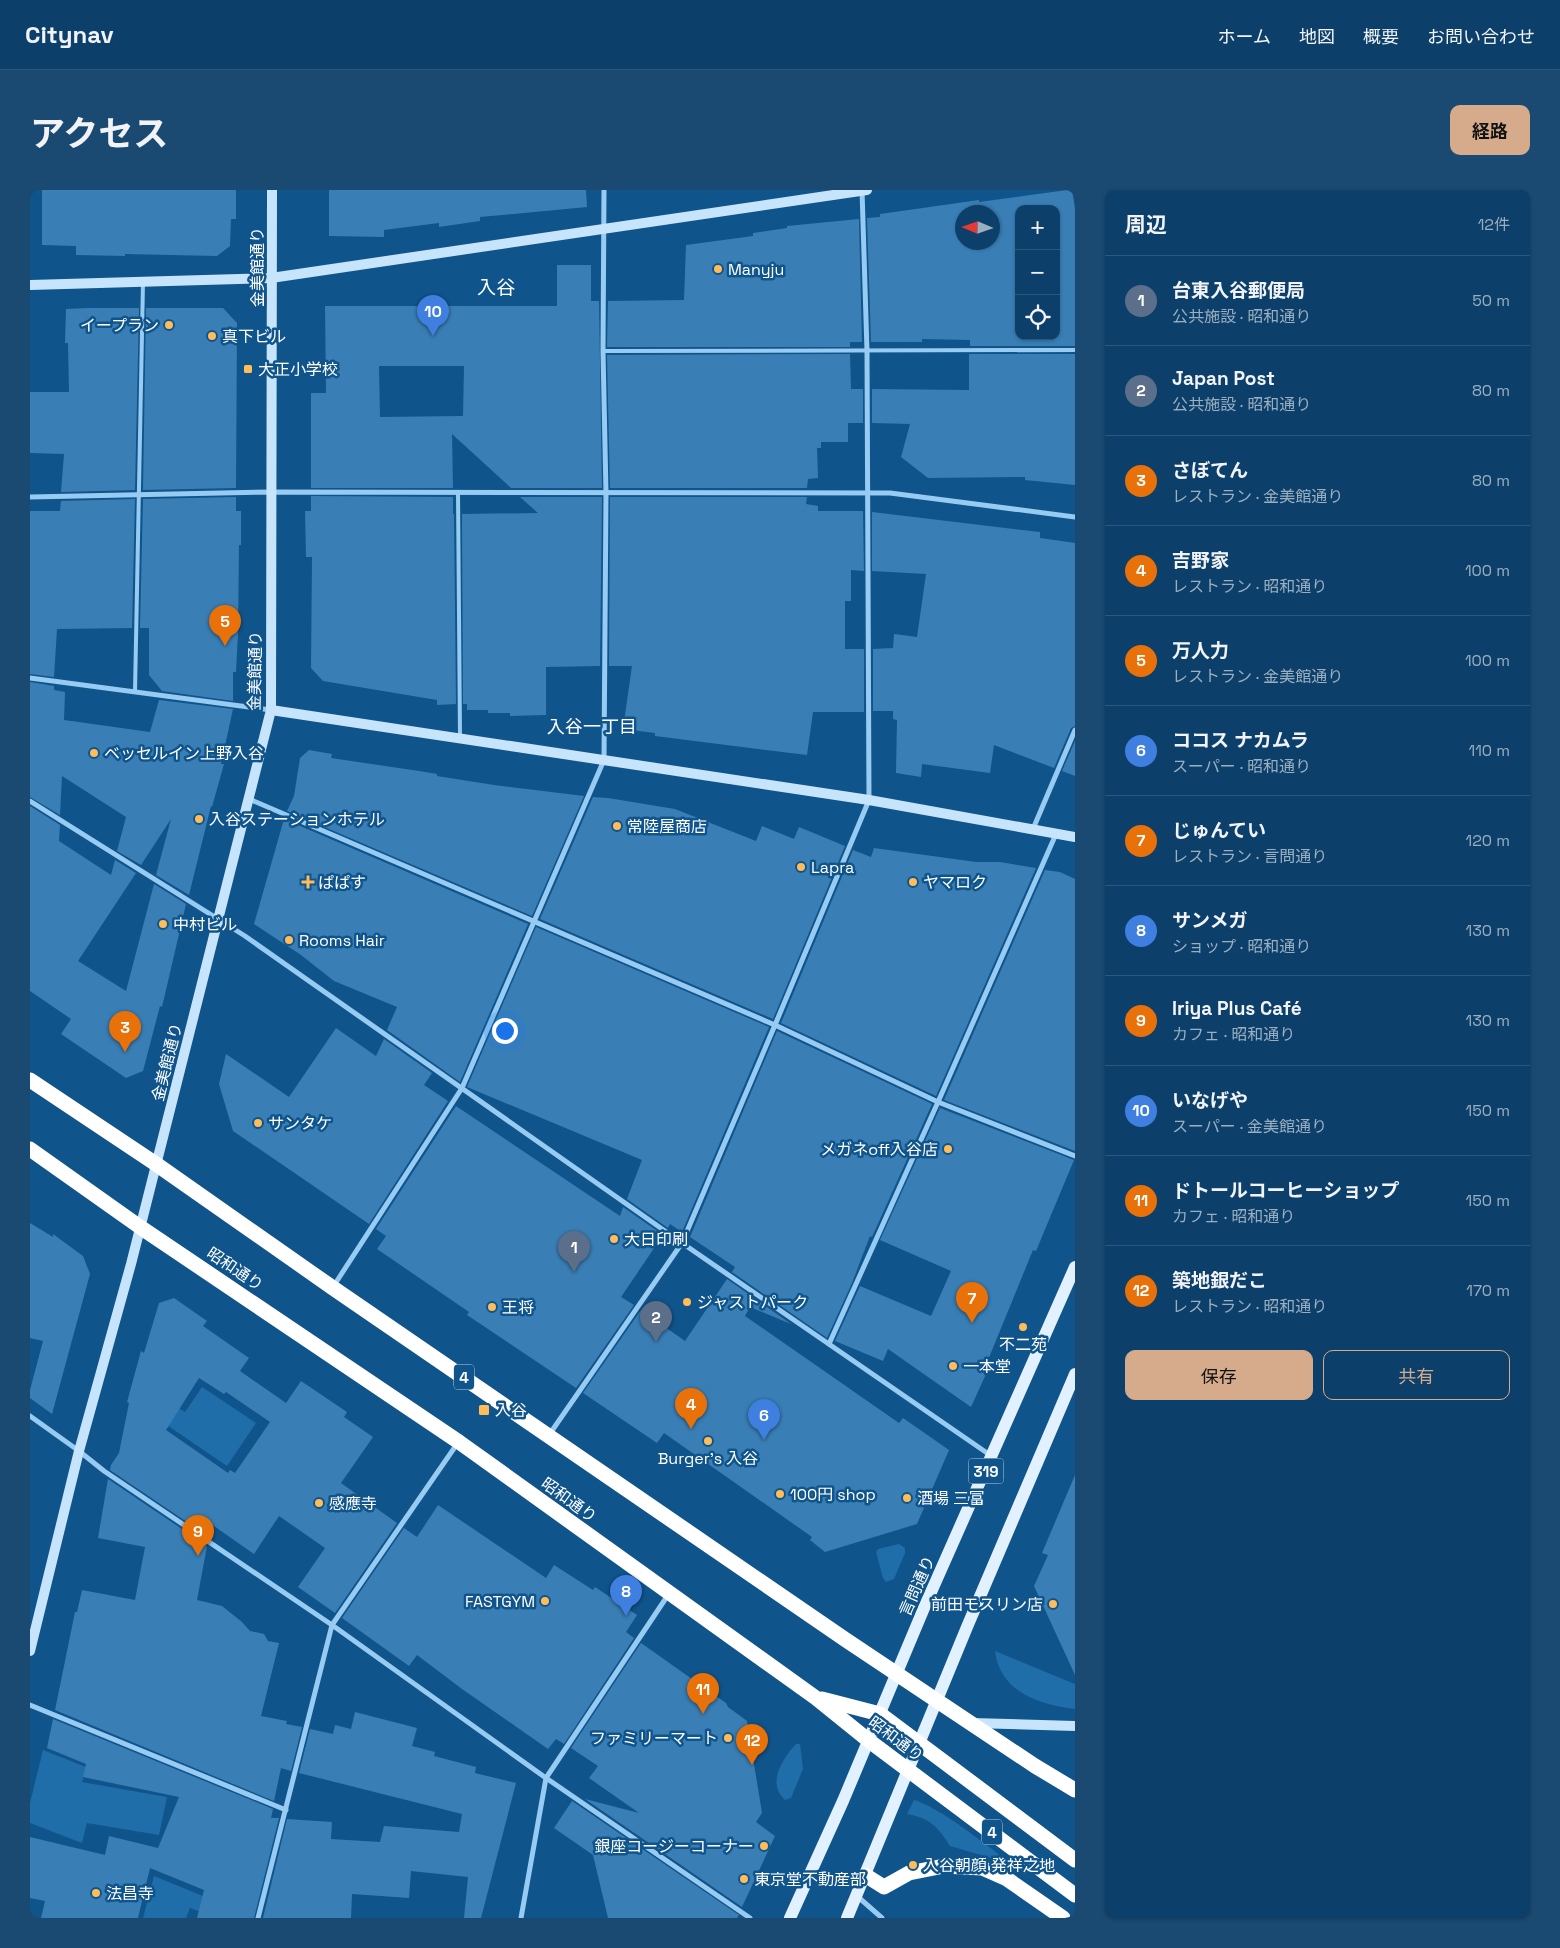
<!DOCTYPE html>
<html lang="ja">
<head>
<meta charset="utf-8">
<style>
  :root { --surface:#0c3f69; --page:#1a4a71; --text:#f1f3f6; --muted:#9aafc0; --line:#2c587d; --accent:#d6ab8b }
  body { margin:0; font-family:"Space Grotesk","Noto Sans JP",sans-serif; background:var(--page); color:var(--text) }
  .controls { position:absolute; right:15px; top:15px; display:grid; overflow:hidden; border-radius:10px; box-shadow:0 1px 4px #0004 }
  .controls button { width:45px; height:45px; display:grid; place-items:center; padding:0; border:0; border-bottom:1px solid var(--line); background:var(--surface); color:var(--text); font:25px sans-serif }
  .compass { position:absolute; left:925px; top:15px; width:45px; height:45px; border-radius:50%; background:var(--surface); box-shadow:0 1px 4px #0004; rotate:272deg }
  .you { position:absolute; left:474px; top:840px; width:18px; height:18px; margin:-12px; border:4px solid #fff; border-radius:50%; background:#1a73e8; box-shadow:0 0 0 8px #1a73e833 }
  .badge { display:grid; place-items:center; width:32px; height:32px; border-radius:50%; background:var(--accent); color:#fff; font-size:16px; font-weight:700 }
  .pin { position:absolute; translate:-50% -41px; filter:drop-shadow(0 1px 2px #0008) }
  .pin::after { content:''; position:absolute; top:26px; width:18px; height:15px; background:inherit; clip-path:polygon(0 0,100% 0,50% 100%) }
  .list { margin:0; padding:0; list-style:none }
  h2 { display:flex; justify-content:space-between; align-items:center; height:65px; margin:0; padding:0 20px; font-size:21px }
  h2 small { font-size:16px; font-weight:400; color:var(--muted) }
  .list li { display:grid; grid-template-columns:32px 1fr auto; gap:15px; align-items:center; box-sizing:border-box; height:90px; padding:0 20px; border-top:1px solid var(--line) }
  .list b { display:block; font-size:19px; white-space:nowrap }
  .list p { margin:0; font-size:16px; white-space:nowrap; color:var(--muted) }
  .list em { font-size:16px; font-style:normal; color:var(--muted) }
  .actions { display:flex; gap:10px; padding:15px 20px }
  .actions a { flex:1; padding:11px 0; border:1px solid var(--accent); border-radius:10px; text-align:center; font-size:18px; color:var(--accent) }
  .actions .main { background:var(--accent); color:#111 }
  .icon { flex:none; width:28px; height:28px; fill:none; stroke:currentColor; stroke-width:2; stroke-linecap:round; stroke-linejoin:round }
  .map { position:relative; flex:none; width:1045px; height:1728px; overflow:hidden; border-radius:10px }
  header { display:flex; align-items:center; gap:30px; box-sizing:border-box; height:70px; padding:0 25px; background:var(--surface); border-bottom:1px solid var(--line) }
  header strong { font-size:24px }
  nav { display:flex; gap:28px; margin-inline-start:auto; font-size:18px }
  .intro { display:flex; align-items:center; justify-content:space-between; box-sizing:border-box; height:120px; padding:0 30px }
  h1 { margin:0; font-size:35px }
  .button { padding:12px 22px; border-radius:10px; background:var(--accent); color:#111; font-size:18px; font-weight:700 }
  main { display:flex; gap:30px; padding:0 30px }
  aside { flex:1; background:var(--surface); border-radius:10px; box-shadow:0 1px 4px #0004 }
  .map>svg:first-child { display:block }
  .green { fill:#1f6da9 }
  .building { fill:#397fb6; fill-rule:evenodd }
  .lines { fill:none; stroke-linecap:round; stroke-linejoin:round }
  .lane { stroke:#97cbf2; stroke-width:4 }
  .street { stroke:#97cbf2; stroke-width:5 }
  .secondary { stroke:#c6e4fc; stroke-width:10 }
  .primary { stroke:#e2f1ff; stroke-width:12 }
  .highway { stroke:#fff; stroke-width:15 }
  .poi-dot { fill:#ffbc58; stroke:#10548c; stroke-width:2 }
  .labels { text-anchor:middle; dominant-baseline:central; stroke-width:5; stroke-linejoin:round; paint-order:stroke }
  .shield { fill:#10548c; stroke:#b7ccdc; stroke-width:1 }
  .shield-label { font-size:15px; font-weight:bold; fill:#fff }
  .street-label { font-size:16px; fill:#fff; stroke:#10548c }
  .poi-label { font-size:16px; fill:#fff; stroke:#10548c; text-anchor:start }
  .neighbourhood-label { font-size:18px; fill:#fff; stroke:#10548c }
  .quarter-label { font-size:19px; fill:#fff; stroke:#10548c }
</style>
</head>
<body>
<header>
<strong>Citynav</strong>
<nav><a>ホーム</a><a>地図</a><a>概要</a><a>お問い合わせ</a></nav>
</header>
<div class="intro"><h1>アクセス</h1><a class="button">経路</a></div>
<main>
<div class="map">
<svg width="1045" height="1728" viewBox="0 0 1045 1728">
  <rect width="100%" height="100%" fill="#10548c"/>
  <g class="green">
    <polygon points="172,1197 226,1233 197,1276 128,1229 139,1212 155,1222"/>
    <polygon points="869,1354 875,1358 875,1363 864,1389 856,1392 853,1388 846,1362 848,1359"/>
    <path d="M965,1461L1045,1494V1519C1009,1515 970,1502 965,1461Z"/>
    <path d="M766,1554H770L773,1579L761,1608L755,1610C736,1593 753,1568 766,1554Z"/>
    <polygon points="13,1560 56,1577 52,1592 137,1607 129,1645 57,1633 52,1653 0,1633 0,1613"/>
    <path d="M884,1610C911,1618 953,1653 978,1671L982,1677L958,1667L920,1656C908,1637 900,1628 877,1624Z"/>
    <polygon points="124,1686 212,1722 187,1728 160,1718 156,1728 113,1728"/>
  </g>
  <g class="building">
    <polygon points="12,0 206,0 206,29 201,29 200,56 187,66 95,64 95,66 46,65 46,56 12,55"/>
    <polygon points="299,0 556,0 557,17 450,27 450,31 409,37 409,33 354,40 354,47 299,46"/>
    <path d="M1037,0H1042L1045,19V156H940V150L892,149V152H841L837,28L850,27V24L949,10V12ZM989,19H1026V146H989ZM932,22H962V52H932Z"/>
    <polygon points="829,29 832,152 820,152 820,157 577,157 578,111 654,110 656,55 723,46 723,43 757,38 757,36"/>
    <path d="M527,75H561V111H569L572,298H481L422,244L423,298H281V203H296L295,116H527ZM349,176H434L433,226L350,227Z"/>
    <polygon points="58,118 109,118 105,300 31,302 34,264 0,263 0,202 39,202 38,153 35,153 36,119"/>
    <polygon points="116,118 193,118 207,133 206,298 113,300"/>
    <polygon points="820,164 821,199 833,199 833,233 818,233 818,252 791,252 791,258 787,258 788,288 778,289 777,298 580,298 577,165"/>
    <polygon points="939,164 1045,164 1045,295 995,290 995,287 898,288 871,267 880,234 842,233 842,199 939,200"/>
    <polygon points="281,306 423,307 423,324 424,324 426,514 407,515 407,510 293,491 281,478 282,367 276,367 275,321 281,321"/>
    <polygon points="206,307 206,321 211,321 211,355 209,355 208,443 206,482 203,482 203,511 132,501 119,485 119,438 110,438 113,309"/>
    <polygon points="490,307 572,307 570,476 516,477 516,525 480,526 480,523 458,523 458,520 437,520 437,514 433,514 432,324 508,323"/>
    <polygon points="580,307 777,307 776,314 788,316 788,321 833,321 834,381 821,380 821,411 815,411 815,459 834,459 834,522 783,522 777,565 625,546 625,543 593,539 602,476 579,476"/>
    <polygon points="105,309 102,438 27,439 24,487 0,484 0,321 30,321 31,311"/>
    <polygon points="842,322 1010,342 1010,348 1045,353 1045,536 1041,538 1024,578 964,555 960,583 892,574 891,587 866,583 867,530 863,529 863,521 843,521 843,459 863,458 864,444 887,447 896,384 842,381"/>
    <polygon points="0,492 24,496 24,500 35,502 34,530 120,542 129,510 203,519 191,574 194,574 182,617 181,616 159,705 126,685 141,629 111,675 87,661 96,627 32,586 30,625 0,607"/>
    <polygon points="1045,551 1045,586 1032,581"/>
    <polygon points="279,560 302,564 301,568 389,581 407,584 407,586 464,595 554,606 502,726 257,621 264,606 270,568"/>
    <polygon points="563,607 578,608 645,619 726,651 732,636 764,649 769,637 815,656 743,829 510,729"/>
    <polygon points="0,616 30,635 29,651 81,685 85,670 106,683 48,771 96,801 124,694 156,714 132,817 130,816 113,881 96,888 31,844 41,829 0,801"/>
    <polygon points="254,629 498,734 430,892 357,840 367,817 304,791 271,765 224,734"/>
    <polygon points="844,658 946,672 970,672 1006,678 906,906 751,833 823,660 841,667"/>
    <polygon points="1015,680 1030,682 1045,689 1045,961 914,910"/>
    <polygon points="506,737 739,837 652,1042 640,1034 638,1038 597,1009 612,970 437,897"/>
    <polygon points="306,838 346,866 354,849 402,883 394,895 418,911 339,1034 203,941 189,894 196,864 259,907"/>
    <polygon points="747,841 902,914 842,1047 840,1046 822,1093 797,1148 702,1082 705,1077 660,1047"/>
    <polygon points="426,916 590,1026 593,1017 633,1045 591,1107 604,1115 546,1198 437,1125 439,1122 347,1059 356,1046 346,1039"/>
    <polygon points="910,918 1044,970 1006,1061 1003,1060 958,1170 961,1173 941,1217 858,1159 853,1171 805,1151 830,1096 901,1126 921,1081 850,1050"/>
    <polygon points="0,1033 23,1047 23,1044 53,1066 60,1084 22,1224 0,1208 0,1200 13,1151 0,1148"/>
    <polygon points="697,1089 761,1134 720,1117 715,1126 869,1233 873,1228 919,1260 887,1334 795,1362 780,1350 782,1347 634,1243 627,1253 553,1203 611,1120 655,1151"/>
    <path d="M144,1108L177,1131L173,1136L219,1168L210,1181L256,1213L271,1191L317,1222L314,1227L343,1247L311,1293L367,1333L305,1423L268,1397L295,1358L249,1326L224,1364L181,1334L179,1347L80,1280L81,1275L89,1263L99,1213L97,1212L111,1161L114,1163L129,1113ZM169,1188L194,1204L196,1202L240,1232L205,1283L200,1280L198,1283L136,1240Z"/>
    <polygon points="1045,1285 1045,1485 1004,1396 1018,1365 1012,1363"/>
    <polygon points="78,1289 177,1356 167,1410 192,1416 212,1432 220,1441 234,1444 238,1451 249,1453 231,1526 257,1531 256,1534 272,1537 261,1581 251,1578 244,1611 25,1520 45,1422 47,1422 52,1400 105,1410 115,1357 68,1348"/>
    <polygon points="408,1315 516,1388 524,1375 563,1400 565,1397 607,1425 596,1442 604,1448 534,1554 526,1549 518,1559 432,1499 387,1465 379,1476 312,1428 374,1338 387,1347"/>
    <polygon points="611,1453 696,1513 698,1517 717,1531 732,1623 726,1632 745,1646 712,1717 555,1609 609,1623 559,1588 568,1576 541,1558"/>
    <polygon points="325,1522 387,1538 382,1556 405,1562 404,1566 446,1577 445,1583 486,1593 451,1728 434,1728 438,1687 381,1681 379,1708 322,1704 321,1728 233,1728 257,1629 302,1632 301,1649 350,1652 354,1636 429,1642 432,1624 269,1583 280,1539 303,1544 305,1535 321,1539"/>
    <polygon points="23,1529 243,1619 241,1628 249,1628 224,1728 167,1728 174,1700 120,1678 108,1728 11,1728 15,1711 0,1708 0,1647 75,1665 79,1646 128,1658 149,1607 53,1587 56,1574 17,1558"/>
    <polygon points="542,1611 709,1725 707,1728 578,1728 563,1665 524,1638"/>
  </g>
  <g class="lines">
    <g class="lane">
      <polyline points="573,161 1045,160"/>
      <polyline points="428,302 430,547"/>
      <polyline points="105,502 113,92"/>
    </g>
    <g class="street">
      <polyline points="0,307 241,302 860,303 1045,327"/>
      <polyline points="0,488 241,520"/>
      <polyline points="219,609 745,835 908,912 1045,966"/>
      <polyline points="0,611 215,746 652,1053 960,1265"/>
      <polyline points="1003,639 1045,540"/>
      <polyline points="303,1097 432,898 574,570 576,303 573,161 574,0"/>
      <polyline points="799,1154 908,912 1026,644"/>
      <polyline points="0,1226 49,1261 74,1281 302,1435 516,1588 720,1728"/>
      <polyline points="519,1245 652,1053 745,835 839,610 837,161 832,0"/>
      <polyline points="0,1515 256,1620"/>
      <polyline points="827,1706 852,1728"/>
      <polyline points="228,1728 302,1435 427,1254"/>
      <polyline points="491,1728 516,1588 638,1405"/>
    </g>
    <g class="secondary">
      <polyline points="0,95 241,88 837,0"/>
      <polyline points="241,520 839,610 1045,647"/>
      <polyline points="0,1461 49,1261 101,1074 241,520 242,0"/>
      <polyline points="942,1533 1045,1536"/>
    </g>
    <g class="primary">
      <polyline points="760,1728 813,1611 894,1418 1045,1077"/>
      <polyline points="817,1728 937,1437 1045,1184"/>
    </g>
    <g class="highway">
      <polyline points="0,890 126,974 303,1098 816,1450 1005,1576 1045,1600"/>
      <polyline points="0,959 110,1037 429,1252 786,1508 838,1550 1045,1705"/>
      <polyline points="792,1509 850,1524 1045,1670"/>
      <polyline points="835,1685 854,1697 879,1683 914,1676 952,1678 977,1689 1033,1728"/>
    </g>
  </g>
  <g class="poi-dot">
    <circle cx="688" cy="79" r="5"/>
    <circle cx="139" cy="135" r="5"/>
    <circle cx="182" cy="146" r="5"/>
    <rect x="213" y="174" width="10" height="10" rx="2.5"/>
    <circle cx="64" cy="563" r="5"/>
    <circle cx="169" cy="629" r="5"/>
    <circle cx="587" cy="636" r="5"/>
    <circle cx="771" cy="677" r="5"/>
    <path d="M275.5 684.5h5v5h5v5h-5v5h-5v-5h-5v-5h5z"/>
    <circle cx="883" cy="692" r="5"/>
    <circle cx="133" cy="734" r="5"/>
    <circle cx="259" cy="750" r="5"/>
    <circle cx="228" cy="933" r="5"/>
    <circle cx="918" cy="959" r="5"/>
    <circle cx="584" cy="1049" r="5"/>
    <circle cx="657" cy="1112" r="5"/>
    <circle cx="462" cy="1117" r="5"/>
    <circle cx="993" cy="1137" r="5"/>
    <circle cx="923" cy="1176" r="5"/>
    <rect x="448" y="1214" width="12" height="12" rx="2.5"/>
    <circle cx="678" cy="1251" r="5"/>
    <circle cx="750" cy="1304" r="5"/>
    <circle cx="877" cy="1308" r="5"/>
    <circle cx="289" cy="1313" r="5"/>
    <circle cx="515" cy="1411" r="5"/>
    <circle cx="1023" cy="1414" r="5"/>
    <circle cx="698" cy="1548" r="5"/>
    <circle cx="734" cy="1656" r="5"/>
    <circle cx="883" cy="1675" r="5"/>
    <circle cx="714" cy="1689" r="5"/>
    <circle cx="66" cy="1703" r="5"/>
  </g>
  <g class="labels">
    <g class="shield">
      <rect x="424" y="1174.5" width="20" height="25" rx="4"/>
      <rect x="938.5" y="1268.5" width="35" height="25" rx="4"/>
      <rect x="952" y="1629.5" width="20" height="25" rx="4"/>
    </g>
    <g class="shield-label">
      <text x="434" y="1187">4</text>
      <text x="956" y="1281">319</text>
      <text x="962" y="1642">4</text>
    </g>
    <g class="street-label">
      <text transform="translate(227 77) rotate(-90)">金美館通り</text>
      <text transform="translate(225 481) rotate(-89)">金美館通り</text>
      <text transform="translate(137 872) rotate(-76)">金美館通り</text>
      <text transform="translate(205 1079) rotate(34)">昭和通り</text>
      <text transform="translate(539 1310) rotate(36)">昭和通り</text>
      <text transform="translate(887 1396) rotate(-66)">言問通り</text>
      <text transform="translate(866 1549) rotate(37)">昭和通り</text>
    </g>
    <g class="poi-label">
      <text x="698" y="79">Manyju</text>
      <text x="129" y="135" text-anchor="end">イープラン</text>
      <text x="192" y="146">真下ビル</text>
      <text x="228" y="179">大正小学校</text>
      <text x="74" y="563">ベッセルイン上野入谷</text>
      <text x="179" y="629">入谷ステーションホテル</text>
      <text x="597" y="636">常陸屋商店</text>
      <text x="781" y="677">Lapra</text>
      <text x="288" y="692">ぱぱす</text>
      <text x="893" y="692">ヤマロク</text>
      <text x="143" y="734">中村ビル</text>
      <text x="269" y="750">Rooms Hair</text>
      <text x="238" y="933">サンタケ</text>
      <text x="908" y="959" text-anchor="end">メガネoff入谷店</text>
      <text x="594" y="1049">大日印刷</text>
      <text x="667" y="1112">ジャストパーク</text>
      <text x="472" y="1117">王将</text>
      <text x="993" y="1154" text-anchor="middle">不二苑</text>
      <text x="933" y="1176">一本堂</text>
      <text x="465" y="1220">入谷</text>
      <text x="678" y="1268" text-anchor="middle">Burger's 入谷</text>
      <text x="760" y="1304">100円 shop</text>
      <text x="887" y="1308">酒場 三富</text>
      <text x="299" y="1313">感應寺</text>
      <text x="505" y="1411" text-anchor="end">FASTGYM</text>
      <text x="1013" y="1414" text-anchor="end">前田モスリン店</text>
      <text x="688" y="1548" text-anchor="end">ファミリーマート</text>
      <text x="724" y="1656" text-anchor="end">銀座コージーコーナー</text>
      <text x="893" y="1675">入谷朝顔 発祥之地</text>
      <text x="724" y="1689">東京堂不動産部</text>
      <text x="76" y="1703">法昌寺</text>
    </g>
    <g class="neighbourhood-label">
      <text x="562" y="536">入谷一丁目</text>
    </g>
    <g class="quarter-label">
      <text x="466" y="97">入谷</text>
    </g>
  </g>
</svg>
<div class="controls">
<button>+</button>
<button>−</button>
<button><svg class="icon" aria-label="locate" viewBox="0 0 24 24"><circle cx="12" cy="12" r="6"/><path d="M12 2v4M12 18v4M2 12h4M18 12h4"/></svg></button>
</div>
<svg class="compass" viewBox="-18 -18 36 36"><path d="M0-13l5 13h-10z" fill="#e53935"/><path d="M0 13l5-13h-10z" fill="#9aafc0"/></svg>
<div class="you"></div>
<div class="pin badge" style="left:544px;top:1082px;background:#5c6f8a">1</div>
<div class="pin badge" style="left:626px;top:1152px;background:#5c6f8a">2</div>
<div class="pin badge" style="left:95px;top:862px;background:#e8710a">3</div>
<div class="pin badge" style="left:661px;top:1239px;background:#e8710a">4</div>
<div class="pin badge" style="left:195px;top:456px;background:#e8710a">5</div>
<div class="pin badge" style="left:734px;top:1250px;background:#3f7fe0">6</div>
<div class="pin badge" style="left:942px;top:1133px;background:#e8710a">7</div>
<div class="pin badge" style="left:596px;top:1426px;background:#3f7fe0">8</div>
<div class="pin badge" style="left:168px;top:1366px;background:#e8710a">9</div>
<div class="pin badge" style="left:403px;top:146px;background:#3f7fe0">10</div>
<div class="pin badge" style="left:673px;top:1524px;background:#e8710a">11</div>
<div class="pin badge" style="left:722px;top:1575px;background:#e8710a">12</div>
</div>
<aside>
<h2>周辺<small>12件</small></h2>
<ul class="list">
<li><span class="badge" style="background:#5c6f8a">1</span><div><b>台東入谷郵便局</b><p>公共施設 · 昭和通り</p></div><em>50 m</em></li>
<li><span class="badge" style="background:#5c6f8a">2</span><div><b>Japan Post</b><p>公共施設 · 昭和通り</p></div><em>80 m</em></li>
<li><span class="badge" style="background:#e8710a">3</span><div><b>さぼてん</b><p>レストラン · 金美館通り</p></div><em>80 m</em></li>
<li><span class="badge" style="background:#e8710a">4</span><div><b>吉野家</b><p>レストラン · 昭和通り</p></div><em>100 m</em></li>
<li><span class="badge" style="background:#e8710a">5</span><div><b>万人力</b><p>レストラン · 金美館通り</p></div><em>100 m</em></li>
<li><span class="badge" style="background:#3f7fe0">6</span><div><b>ココス ナカムラ</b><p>スーパー · 昭和通り</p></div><em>110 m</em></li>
<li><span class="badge" style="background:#e8710a">7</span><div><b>じゅんてい</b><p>レストラン · 言問通り</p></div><em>120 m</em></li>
<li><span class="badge" style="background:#3f7fe0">8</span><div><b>サンメガ</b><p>ショップ · 昭和通り</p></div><em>130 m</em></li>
<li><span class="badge" style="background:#e8710a">9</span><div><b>Iriya Plus Café</b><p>カフェ · 昭和通り</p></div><em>130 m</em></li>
<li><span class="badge" style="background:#3f7fe0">10</span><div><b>いなげや</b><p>スーパー · 金美館通り</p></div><em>150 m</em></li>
<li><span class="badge" style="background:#e8710a">11</span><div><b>ドトールコーヒーショップ</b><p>カフェ · 昭和通り</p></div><em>150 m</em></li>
<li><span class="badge" style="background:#e8710a">12</span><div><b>築地銀だこ</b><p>レストラン · 昭和通り</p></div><em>170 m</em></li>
</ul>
<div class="actions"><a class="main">保存</a><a>共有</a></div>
</aside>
</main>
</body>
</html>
